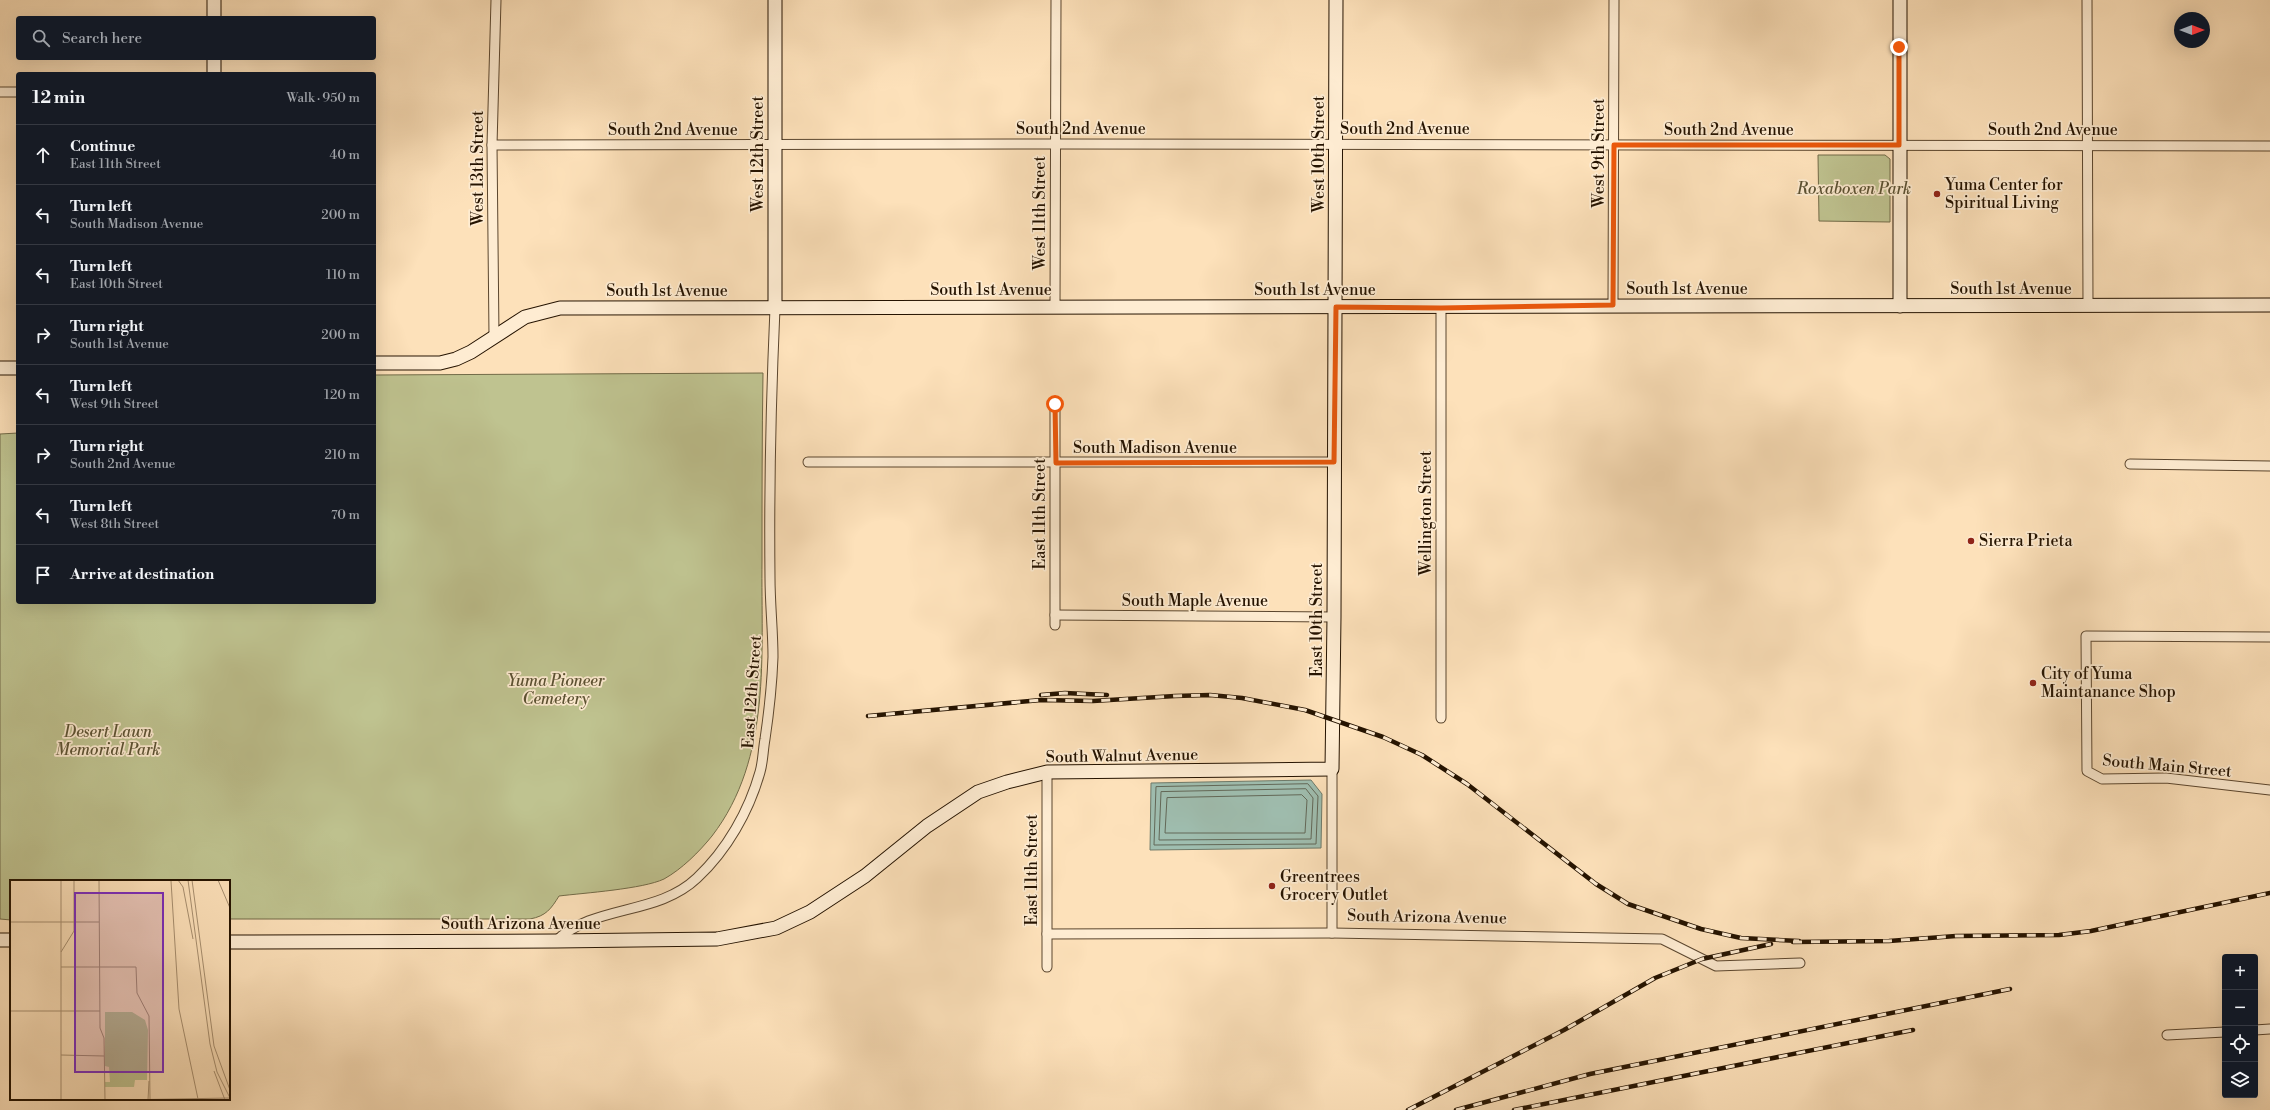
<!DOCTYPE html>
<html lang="en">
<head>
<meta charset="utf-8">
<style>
  :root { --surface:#171b24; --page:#242831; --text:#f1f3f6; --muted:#9ea1a6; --line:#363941 }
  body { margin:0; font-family:"Libre Bodoni",serif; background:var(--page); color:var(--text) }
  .controls { position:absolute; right:12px; bottom:12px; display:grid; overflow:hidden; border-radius:4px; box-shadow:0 4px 16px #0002 }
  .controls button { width:36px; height:36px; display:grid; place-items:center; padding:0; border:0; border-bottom:1px solid var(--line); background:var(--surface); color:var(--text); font:20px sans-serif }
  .compass { position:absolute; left:2174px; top:12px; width:36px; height:36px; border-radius:50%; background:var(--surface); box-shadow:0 4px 16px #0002; rotate:90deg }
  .stop { position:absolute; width:12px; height:12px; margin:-9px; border:3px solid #ea580c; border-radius:50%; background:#fff }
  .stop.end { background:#ea580c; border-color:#fff; box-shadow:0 1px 4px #0008 }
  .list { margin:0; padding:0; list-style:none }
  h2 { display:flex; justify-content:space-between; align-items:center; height:52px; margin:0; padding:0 16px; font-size:17px }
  h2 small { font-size:13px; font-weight:400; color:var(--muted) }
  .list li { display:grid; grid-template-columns:26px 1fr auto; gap:12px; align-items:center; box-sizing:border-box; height:60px; padding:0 16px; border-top:1px solid var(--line) }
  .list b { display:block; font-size:15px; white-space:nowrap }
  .list p { margin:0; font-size:13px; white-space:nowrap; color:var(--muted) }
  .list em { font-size:13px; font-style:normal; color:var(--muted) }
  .icon { flex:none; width:22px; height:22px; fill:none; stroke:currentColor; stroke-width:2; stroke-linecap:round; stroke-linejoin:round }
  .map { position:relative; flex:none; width:2270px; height:1110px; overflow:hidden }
  .search { position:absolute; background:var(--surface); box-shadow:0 4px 16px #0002; left:16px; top:16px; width:360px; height:44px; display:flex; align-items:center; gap:10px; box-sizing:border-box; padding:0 14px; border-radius:4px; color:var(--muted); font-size:15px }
  .panel { position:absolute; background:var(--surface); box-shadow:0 4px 16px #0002; left:16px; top:72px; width:360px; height:532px; border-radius:4px }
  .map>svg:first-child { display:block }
  .green { fill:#bfc390; stroke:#726b48 }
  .water { fill:#9fbeb0; stroke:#6e7a6a }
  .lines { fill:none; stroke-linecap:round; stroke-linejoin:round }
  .shore { stroke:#626858; stroke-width:1 }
  .street-casing { stroke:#5b462e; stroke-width:11 }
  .secondary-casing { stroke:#251300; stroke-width:15 }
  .street { stroke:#feecd2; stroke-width:9 }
  .secondary { stroke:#feecd2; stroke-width:13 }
  .rail-casing { stroke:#251300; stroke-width:4.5 }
  .rail { stroke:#feecd2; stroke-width:3; stroke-dasharray:9; stroke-linecap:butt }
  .route { stroke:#ea580c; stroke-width:5 }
  .poi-dot { fill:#8f2418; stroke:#feecd2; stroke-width:1.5 }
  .labels { text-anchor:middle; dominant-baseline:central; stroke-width:3.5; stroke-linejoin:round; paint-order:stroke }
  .street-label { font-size:16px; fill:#251300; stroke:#feecd2 }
  .poi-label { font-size:16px; fill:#251300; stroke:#feecd2; text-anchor:start }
  .park-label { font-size:16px; font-style:italic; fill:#5b5132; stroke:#feecd2 }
  .inset-road { fill:none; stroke:#a78f70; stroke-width:1 }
  .view { fill:#7b2cbf; fill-opacity:0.15; stroke:#7b2cbf; stroke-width:2 }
  .inset-edge { fill:none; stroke:#251300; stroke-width:2 }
</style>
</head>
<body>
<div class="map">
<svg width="2270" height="1110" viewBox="0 0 2270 1110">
  <rect width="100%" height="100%" fill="#fde1ba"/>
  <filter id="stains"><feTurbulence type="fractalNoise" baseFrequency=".005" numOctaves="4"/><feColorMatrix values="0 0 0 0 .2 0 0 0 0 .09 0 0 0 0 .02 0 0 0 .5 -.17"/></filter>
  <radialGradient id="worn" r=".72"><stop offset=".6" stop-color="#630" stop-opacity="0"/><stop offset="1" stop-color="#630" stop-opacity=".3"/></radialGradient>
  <g class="green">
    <polygon points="1818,155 1885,155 1890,159 1890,222 1819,221"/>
    <path d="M763,373C762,436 762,498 762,561C761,654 772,758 712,836C699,852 682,869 664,879C643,889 584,893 559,896C551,909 546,916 530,919H229V881H11V920L0,919V434L18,433V602H374V375Z"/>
  </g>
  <polygon class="water" points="1311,780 1322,794 1321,848 1150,850 1151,783"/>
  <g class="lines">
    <g class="shore">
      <polygon points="1308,784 1318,796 1316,844 1154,845 1156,787"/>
      <polygon points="1306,789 1313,798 1311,839 1159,840 1161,792"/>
      <polygon points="1302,795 1307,800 1305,833 1165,833 1167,798"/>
    </g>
    <defs>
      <g id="street">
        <polyline points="2087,0 2088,305"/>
        <polyline points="0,92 18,92"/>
        <polyline points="492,145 1055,144 2270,146"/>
        <polyline points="1613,305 1614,0"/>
        <polyline points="1055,306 1056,0"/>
        <polyline points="1441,308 1441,718"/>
        <polyline points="494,336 492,145 496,0"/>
        <polyline points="808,462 1334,462"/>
        <polyline points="2130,464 2270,466"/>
        <polyline points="1055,615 1334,617"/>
        <polyline points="1055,625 1055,404"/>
        <polyline points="2270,637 2086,636 2087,771 2102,779 2166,778 2270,790"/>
        <polyline points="1047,772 1047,967"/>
        <polyline points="1332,933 1332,769"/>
        <polyline points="1047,934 1332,933 1662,939 1716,966 1800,963"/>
        <path d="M556,941C595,904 657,916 697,878C727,850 749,811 760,772C763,762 763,750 765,739C769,712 772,684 773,657C773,631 770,604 770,578C769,488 771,398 775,308"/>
        <polyline points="2255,1030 2270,1029"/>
        <polyline points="2167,1035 2225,1032"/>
      </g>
      <g id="secondary">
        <polyline points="214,0 214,18"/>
        <polyline points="1900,0 1900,306"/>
        <polyline points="214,58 214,74"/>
        <polyline points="775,308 775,0"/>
        <polyline points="374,363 440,363 456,359 471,352 525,317 560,308 2270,305"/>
        <polyline points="0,368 18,368"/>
        <polyline points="0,940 11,940"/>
        <polyline points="229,942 556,941 717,939 776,928 810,912 865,876 927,826 978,792 1007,782 1047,772 1332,769 1334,617 1336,0"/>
      </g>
    </defs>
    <use href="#street" class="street-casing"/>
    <use href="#secondary" class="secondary-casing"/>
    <use href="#street" class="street"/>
    <use href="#secondary" class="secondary"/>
    <defs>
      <g id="rail">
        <polyline points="1041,695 1065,693 1107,695"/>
        <polyline points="868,716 1041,700 1093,701 1175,696 1210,695 1242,698 1305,710 1383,737 1422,755 1467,784 1596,884 1628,904 1701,929 1741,938 1799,941"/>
        <polyline points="1793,942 1889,941 1956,936 2059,935 2091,931 2270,893"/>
        <polyline points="1408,1110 1564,1030 1655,978 1702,959 1771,944"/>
        <polyline points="1456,1110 1590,1074 2010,989"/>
        <polyline points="1514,1110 1913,1030"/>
      </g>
    </defs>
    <use href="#rail" class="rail-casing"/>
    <use href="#rail" class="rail"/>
  </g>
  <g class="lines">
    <polyline class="route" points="1055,404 1056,463 1334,462 1336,307 1441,308 1613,305 1614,145 1899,145 1899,47"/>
  </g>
  <g class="poi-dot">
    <circle cx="1937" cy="194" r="4"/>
    <circle cx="1971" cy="541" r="4"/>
    <circle cx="2033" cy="683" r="4"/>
    <circle cx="1272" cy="886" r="4"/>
  </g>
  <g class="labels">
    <g class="street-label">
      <text x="1081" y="129">South 2nd Avenue</text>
      <text x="1405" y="129">South 2nd Avenue</text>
      <text x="673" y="130">South 2nd Avenue</text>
      <text x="1729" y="130">South 2nd Avenue</text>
      <text x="2053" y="130">South 2nd Avenue</text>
      <text transform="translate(1599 153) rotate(-90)">West 9th Street</text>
      <text transform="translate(758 154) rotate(-90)">West 12th Street</text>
      <text transform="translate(1319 154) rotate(-90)">West 10th Street</text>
      <text transform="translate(478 168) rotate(-90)">West 13th Street</text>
      <text transform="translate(1040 213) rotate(-90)">West 11th Street</text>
      <text x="1687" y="289">South 1st Avenue</text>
      <text x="2011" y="289">South 1st Avenue</text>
      <text x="991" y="290">South 1st Avenue</text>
      <text x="1315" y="290">South 1st Avenue</text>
      <text x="667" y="291">South 1st Avenue</text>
      <text x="1155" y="448">South Madison Avenue</text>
      <text transform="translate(1426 513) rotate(-90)">Wellington Street</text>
      <text transform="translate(1040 514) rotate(-90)">East 11th Street</text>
      <text x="1195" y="601">South Maple Avenue</text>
      <text transform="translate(1317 620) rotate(-90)">East 10th Street</text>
      <text transform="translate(752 692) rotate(-86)">East 12th Street</text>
      <text transform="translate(1122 756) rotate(-1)">South Walnut Avenue</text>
      <text transform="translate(2167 766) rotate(5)">South Main Street</text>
      <text transform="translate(1032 870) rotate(-90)">East 11th Street</text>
      <text transform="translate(1427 917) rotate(1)">South Arizona Avenue</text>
      <text x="521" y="924">South Arizona Avenue</text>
    </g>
    <g class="poi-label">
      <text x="1945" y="185">Yuma Center for<tspan x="1945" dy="18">Spiritual Living</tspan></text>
      <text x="1979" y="541">Sierra Prieta</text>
      <text x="2041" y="674">City of Yuma<tspan x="2041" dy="18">Maintanance Shop</tspan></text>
      <text x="1280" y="877">Greentrees<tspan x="1280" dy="18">Grocery Outlet</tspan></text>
    </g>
    <g class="park-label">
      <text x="1854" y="189">Roxaboxen Park</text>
      <text x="556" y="681">Yuma Pioneer<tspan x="556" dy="18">Cemetery</tspan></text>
      <text x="108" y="732">Desert Lawn<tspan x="108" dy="18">Memorial Park</tspan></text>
    </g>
  </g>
  <g transform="translate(10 880)">
    <rect width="220" height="220" fill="#fde1ba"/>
    <path d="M95,132H122L135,140L138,150L137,200H125L124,207H95V202H100L99,187L95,186Z" fill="#bfc390"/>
    <path class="inset-road" d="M51,0V220M89,0L90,148L94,158L95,220M168,0L173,7L183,59M178,0L200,164L207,192L220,218M182,0L204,166L220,210M208,0L220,28M161,1L169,129L188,219M0,42H51M51,42H89M51,72L64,51V0M51,87H126L127,113L139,136L140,219M0,131H90M51,175L94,176M204,191L215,220M28,220H103M108,220L220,218M138,220L139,201"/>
    <path class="view" d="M65,13H153V192H65Z"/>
    <rect width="220" height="220" class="inset-edge"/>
  </g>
  <rect width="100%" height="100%" filter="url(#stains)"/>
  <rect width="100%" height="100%" fill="url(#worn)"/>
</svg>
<div class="controls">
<button>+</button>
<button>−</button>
<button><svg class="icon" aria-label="locate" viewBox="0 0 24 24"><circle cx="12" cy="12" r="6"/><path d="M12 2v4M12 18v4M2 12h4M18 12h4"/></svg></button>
<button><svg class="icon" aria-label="layers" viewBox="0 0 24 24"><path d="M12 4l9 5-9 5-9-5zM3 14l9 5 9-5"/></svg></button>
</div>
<svg class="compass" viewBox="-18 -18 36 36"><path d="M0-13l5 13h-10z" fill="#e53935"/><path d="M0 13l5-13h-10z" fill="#9ea1a6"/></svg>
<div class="stop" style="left:1055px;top:404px"></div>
<div class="stop end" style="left:1899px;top:47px"></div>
<div class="search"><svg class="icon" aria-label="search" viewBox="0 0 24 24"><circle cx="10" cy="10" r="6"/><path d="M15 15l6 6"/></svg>Search here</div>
<section class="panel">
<h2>12 min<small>Walk · 950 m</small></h2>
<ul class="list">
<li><svg class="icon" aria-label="ahead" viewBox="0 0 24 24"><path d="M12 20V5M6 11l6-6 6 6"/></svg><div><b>Continue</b><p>East 11th Street</p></div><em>40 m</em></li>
<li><svg class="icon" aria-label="left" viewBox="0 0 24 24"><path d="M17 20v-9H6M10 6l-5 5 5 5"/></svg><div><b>Turn left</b><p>South Madison Avenue</p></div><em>200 m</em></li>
<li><svg class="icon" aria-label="left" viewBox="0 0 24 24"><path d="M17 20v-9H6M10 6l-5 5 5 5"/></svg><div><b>Turn left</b><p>East 10th Street</p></div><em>110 m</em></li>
<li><svg class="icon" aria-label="right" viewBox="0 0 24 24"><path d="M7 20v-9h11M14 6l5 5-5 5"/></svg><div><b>Turn right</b><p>South 1st Avenue</p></div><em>200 m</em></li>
<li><svg class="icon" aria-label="left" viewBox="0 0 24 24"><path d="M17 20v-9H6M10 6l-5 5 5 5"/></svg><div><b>Turn left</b><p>West 9th Street</p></div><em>120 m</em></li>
<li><svg class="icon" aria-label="right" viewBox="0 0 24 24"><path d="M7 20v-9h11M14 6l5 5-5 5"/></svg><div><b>Turn right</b><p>South 2nd Avenue</p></div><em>210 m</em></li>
<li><svg class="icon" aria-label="left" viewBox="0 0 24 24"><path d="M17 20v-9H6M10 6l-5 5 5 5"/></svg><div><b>Turn left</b><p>West 8th Street</p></div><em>70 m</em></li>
<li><svg class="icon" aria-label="arrive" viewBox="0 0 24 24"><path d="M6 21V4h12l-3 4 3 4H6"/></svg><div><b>Arrive at destination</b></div></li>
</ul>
</section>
</div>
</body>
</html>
